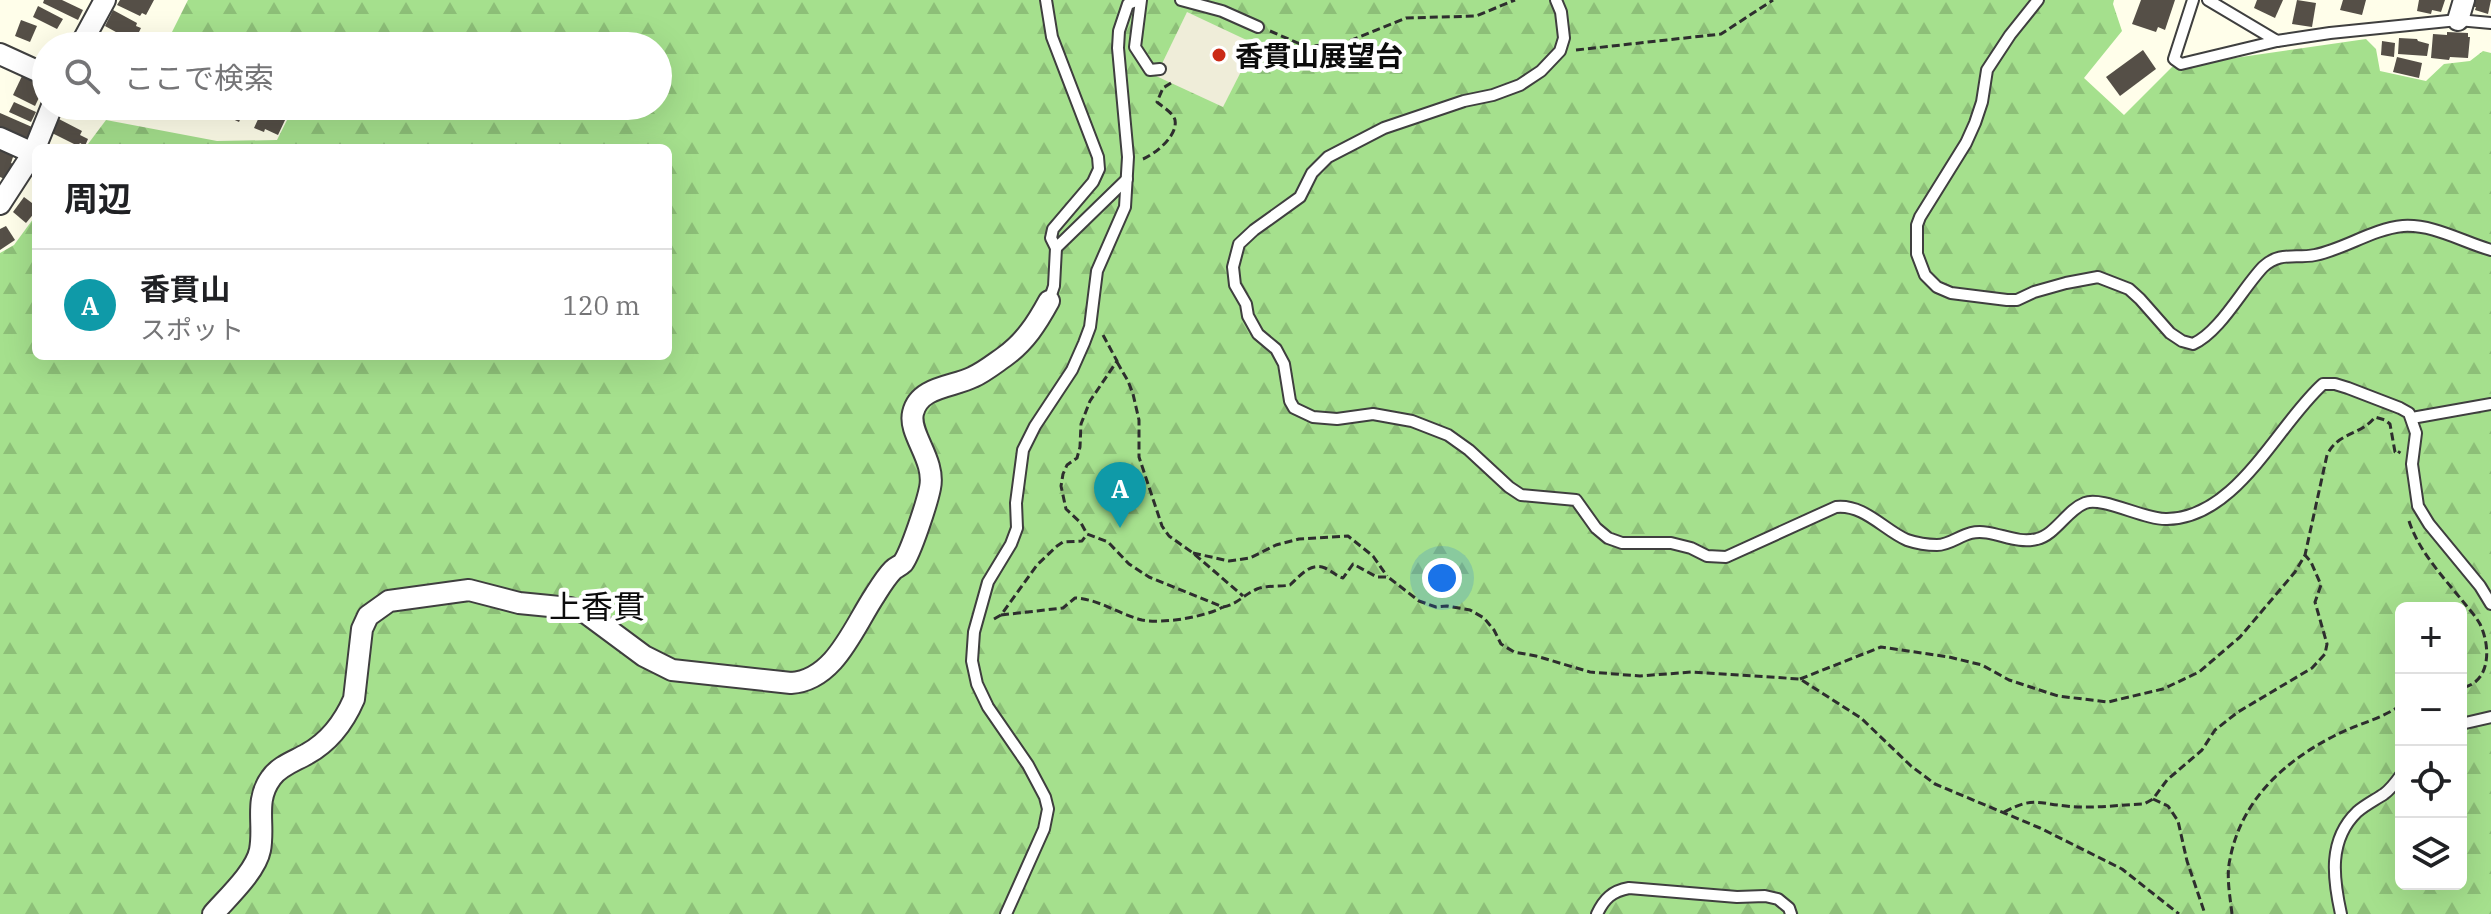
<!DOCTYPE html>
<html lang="ja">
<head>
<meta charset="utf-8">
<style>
  :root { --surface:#fff; --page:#f2f2f2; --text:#202124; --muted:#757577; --line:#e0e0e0; --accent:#ea580c }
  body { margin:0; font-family:"IBM Plex Serif","Noto Sans JP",serif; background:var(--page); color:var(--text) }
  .controls { position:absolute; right:24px; bottom:24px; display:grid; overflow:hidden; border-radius:12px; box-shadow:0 8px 32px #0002 }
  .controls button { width:72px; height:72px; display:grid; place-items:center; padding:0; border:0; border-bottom:2px solid var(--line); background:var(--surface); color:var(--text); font:40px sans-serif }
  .you { position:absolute; left:1442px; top:578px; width:28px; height:28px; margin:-20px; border:6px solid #fff; border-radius:50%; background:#1a73e8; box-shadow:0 0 0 12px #1a73e833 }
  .badge { display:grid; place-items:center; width:52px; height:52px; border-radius:50%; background:var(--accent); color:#fff; font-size:26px; font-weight:700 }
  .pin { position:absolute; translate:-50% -66px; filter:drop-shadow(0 2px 4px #0008) }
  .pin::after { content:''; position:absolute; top:42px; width:28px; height:24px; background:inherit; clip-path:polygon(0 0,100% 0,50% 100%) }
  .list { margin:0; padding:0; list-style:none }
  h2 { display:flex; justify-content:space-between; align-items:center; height:104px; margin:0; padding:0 32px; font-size:34px }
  h2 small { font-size:26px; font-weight:400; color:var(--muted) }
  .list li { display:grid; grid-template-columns:52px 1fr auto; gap:24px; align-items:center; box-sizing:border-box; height:112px; padding:0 32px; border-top:2px solid var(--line) }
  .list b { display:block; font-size:30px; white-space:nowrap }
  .list p { margin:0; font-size:26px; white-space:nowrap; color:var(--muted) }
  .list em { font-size:26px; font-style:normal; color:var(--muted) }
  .icon { flex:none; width:44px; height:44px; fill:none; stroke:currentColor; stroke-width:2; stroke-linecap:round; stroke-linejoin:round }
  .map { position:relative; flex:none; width:2491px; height:914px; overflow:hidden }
  .search { position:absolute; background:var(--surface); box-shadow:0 8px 32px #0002; left:32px; top:32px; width:640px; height:88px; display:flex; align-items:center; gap:20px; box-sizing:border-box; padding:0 28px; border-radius:44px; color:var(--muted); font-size:30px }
  .panel { position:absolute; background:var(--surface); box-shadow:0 8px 32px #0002; left:32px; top:144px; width:640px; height:216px; border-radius:12px }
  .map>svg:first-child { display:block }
  .forest { fill:url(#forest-firs); fill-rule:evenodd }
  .plaza { fill:#efedd9 }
  .building { fill:#554f47 }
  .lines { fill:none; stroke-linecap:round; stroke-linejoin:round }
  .service-casing { stroke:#3f3f3f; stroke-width:14 }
  .minor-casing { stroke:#3f3f3f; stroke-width:24 }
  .path { stroke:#2e2e2e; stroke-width:3; stroke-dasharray:8 4; stroke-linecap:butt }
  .service { stroke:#fff; stroke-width:10 }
  .minor { stroke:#fff; stroke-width:20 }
  .poi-dot { fill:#ca2a16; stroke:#fff; stroke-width:3 }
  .labels { text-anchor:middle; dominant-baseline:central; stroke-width:8; stroke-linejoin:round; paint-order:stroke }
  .poi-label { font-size:28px; font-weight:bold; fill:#0c0c0c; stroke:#fff; text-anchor:start }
  .quarter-label { font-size:32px; fill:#0c0c0c; stroke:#fff }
</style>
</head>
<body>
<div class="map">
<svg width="2491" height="914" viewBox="0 0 2491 914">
  <defs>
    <pattern id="forest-firs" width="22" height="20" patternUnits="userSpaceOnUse" patternTransform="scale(2)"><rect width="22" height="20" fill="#a5e08d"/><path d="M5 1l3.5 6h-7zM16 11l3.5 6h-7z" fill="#8dbf78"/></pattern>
  </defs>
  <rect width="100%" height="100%" fill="#fffeea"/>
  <path class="forest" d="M188,0H2114L2113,4L2122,31L2084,78L2124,115L2172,67L2366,39L2376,49L2380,71L2426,81L2444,64L2470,61L2483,51L2491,53V914H0V253L14,245L36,215V356H668V148H85L106,120L217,141L277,140L294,106H658V46H188L170,36ZM2401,608H2461V884H2401Z"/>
  <polygon class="plaza" points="1187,12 1255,44 1223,107 1156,76"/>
  <g class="building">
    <polygon points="44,0 62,0 83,10 78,20 43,3"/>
    <polygon points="120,0 154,0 146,15 142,13 140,16 117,5"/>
    <polygon points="2141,0 2175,0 2165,30 2158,27 2156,32 2132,24"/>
    <polygon points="2257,0 2283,0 2275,18 2254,8"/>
    <polygon points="2297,0 2316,3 2312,27 2292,24"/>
    <polygon points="2343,0 2366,0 2362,15 2340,10"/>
    <polygon points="2419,0 2445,0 2441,12 2432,10 2431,14 2417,11"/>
    <polygon points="2475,0 2491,0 2488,14 2475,10 2476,7 2472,7"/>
    <polygon points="38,6 63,19 57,29 33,17"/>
    <polygon points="113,10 137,23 136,26 141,28 134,42 105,26"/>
    <polygon points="21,20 37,26 30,42 15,36"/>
    <polygon points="2447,32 2468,33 2468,37 2470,37 2468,58 2450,57 2449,60 2431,58 2433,34 2447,35"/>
    <polygon points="103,34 127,46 97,45"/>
    <polygon points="2399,38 2417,39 2418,41 2429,44 2427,56 2398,54"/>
    <polygon points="2382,41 2395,43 2394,57 2381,55"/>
    <polygon points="2143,50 2156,69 2120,96 2106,77"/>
    <polygon points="2397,57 2422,63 2419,78 2393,72"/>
    <polygon points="23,74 45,85 35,106 13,95"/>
    <polygon points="14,102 36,112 31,122 9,112"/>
    <polygon points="225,106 246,106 239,122 222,114"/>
    <polygon points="261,106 286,118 278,135 265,129 264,132 254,128 260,115 258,114"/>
    <polygon points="0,113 32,127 27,139 0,127"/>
    <polygon points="57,118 82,131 80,135 88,139 85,146 80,143 78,146 50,132"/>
    <polygon points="0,148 14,154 11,163 13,164 7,180 0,177"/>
    <polygon points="24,197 36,206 36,211 26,223 13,212"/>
    <polygon points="6,226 15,240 0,250 0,229"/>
  </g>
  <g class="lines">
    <defs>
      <g id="service">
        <polyline points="1046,0 1052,37 1098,157 1099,169 1093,182 1053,229 1051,238 1056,248 1127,179"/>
        <polyline points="1141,0 1135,47 1150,70 1160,69"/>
        <polyline points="1181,0 1222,11 1258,27"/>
        <path d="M1556,0L1561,12L1564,38L1560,51L1541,71L1520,85L1493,95L1464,101L1384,128L1328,157L1312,173L1300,197L1254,230L1239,244L1233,267L1235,285L1246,304L1248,316L1258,334L1276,349L1284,364L1290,401L1294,408L1313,417L1337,419L1373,414L1412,421L1448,435L1469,450L1509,487L1521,495L1576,500L1596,528L1608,538L1622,543H1671L1691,548L1707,556L1726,557L1836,507C1864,504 1884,530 1907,540C1916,543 1927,545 1937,545C1949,545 1959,536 1971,533C1993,528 2014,545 2037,539C2055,535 2067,510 2085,503C2102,496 2145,520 2167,519C2237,518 2277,425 2323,384H2335L2348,388L2400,408L2409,413L2416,433L2412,464L2418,506L2429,524L2480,586L2491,604"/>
        <path d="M2038,0L2010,35L1987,70L1982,102L1975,123L1966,143L1920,217L1917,225V254L1925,275L1937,287L1951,293L2007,300H2017L2034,292L2066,283L2098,277L2129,289L2140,299L2170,333L2182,341L2193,344C2220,332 2242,289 2263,267C2280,251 2295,259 2315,255C2345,249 2372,229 2403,226C2433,224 2463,242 2491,250"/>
        <polyline points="2193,0 2174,59 2181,64 2277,41"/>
        <polyline points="2208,0 2277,41 2330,33 2458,20 2491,23"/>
        <polyline points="1049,301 1054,286 1056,248"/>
        <polyline points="2412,418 2491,404"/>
        <polyline points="2461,724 2491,717"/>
        <polyline points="1006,914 1044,829 1048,809 1045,797 1028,765 988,707 977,684 972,661 974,632 988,582 1011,544 1017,528 1016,503 1023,450 1035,426 1072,370 1084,343 1090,327 1097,271 1125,207 1128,157 1118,48 1119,31 1128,4 1138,0"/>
        <path d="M1597,914C1604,899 1612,891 1629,888L1737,897L1765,896L1778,899L1789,908L1791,914"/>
        <path d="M2341,914C2333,878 2328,840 2357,812C2365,805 2375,800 2384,794C2391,789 2396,782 2401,775"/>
      </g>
      <g id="minor">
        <polyline points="2458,20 2464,0"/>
        <polyline points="80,46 105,0"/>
        <polyline points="0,54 46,75"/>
        <polyline points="0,138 33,153"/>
        <polyline points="0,204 33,153 52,106"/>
        <path d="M213,914C228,897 256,871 260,850C265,824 254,801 271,778C279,766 295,761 307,754C329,742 344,722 354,699L362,629L368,616L389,601L469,590L519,603L570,608L586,613L644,656L672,670L791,683C835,680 853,628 875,595C880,587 886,577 893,570C896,567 900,566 903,563C911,552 927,503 930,488C936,460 908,434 913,413C919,386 954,387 973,377C984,372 994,364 1004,357C1025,342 1037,323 1049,301"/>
      </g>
    </defs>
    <use href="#service" class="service-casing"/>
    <use href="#minor" class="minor-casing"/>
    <g class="path">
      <polyline points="1270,31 1307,47 1349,41 1406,18 1476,16 1515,0"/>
      <polyline points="1576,50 1721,34 1773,0"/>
      <path d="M1143,159C1155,154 1178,136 1175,120C1173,113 1163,107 1157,102L1163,88L1171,83"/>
      <path d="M1103,335L1117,361L1090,401L1081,424L1080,447L1077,458L1067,465L1063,474L1061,486L1066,509L1081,523L1087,534L1108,542L1129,564L1149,577L1223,607C1238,604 1243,595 1257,589C1267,585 1280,587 1290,585C1300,576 1310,562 1325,568C1332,571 1336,576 1343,578L1353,564L1377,577H1388L1419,601L1436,607L1447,606L1470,610L1484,618L1494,630L1501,644L1514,652L1536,656L1590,672L1640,676L1692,672L1800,679L1861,718L1911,766L1935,784L2040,828L2122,869L2179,914"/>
      <polyline points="1117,362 1128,381 1133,394 1139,420 1139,457 1162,526 1169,536 1193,553 1243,596"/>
      <path d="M2409,521C2419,552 2445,579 2465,604C2470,610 2476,617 2480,624C2491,647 2491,683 2461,688"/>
      <polyline points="1193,553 1229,561 1250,558 1276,545 1299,539 1348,536 1373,556 1387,576"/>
      <path d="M1001,615L1063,608L1075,598C1099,599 1118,614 1142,620C1163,624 1205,617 1223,607"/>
      <polyline points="994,619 1001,615 1037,565 1057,546 1063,542 1082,541 1087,534"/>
      <path d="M1800,679L1881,647L1949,657L1982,665L2009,680L2058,696L2108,702L2163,689L2199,672L2240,637L2295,572L2305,555L2327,455C2338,432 2360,436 2375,417L2385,420L2390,424L2395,452L2398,454L2400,451"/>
      <polyline points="2153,799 2168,806 2178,821 2187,861 2205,914"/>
      <path d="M2004,812C2033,797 2036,803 2066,806C2091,809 2118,805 2144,804L2153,799L2167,780L2202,750L2215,730L2238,712L2312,668L2325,654L2327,644L2315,602L2321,585L2311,562L2305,555"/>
      <path d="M2232,914C2230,896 2226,876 2230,859C2241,801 2283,762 2334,736C2356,724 2380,720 2401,705"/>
    </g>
    <use href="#service" class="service"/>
    <use href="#minor" class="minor"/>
  </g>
  <circle class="poi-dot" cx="1219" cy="55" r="8"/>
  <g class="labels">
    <g class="poi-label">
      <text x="1235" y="55">香貫山展望台</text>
    </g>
    <g class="quarter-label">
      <text x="597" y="606">上香貫</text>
    </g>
  </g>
</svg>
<div class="controls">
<button>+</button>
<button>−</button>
<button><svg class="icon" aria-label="locate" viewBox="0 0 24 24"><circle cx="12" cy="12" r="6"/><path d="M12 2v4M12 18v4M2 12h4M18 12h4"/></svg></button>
<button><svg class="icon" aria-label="layers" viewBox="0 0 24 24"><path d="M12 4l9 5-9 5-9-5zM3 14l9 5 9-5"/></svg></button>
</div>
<div class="you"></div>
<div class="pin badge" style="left:1120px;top:528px;background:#0f9aa8">A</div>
<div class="search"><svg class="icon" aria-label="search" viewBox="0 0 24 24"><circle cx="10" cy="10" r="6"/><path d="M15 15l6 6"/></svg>ここで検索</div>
<section class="panel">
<h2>周辺<small></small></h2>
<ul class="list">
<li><span class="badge" style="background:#0f9aa8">A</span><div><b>香貫山</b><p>スポット</p></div><em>120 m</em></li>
</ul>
</section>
</div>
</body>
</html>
